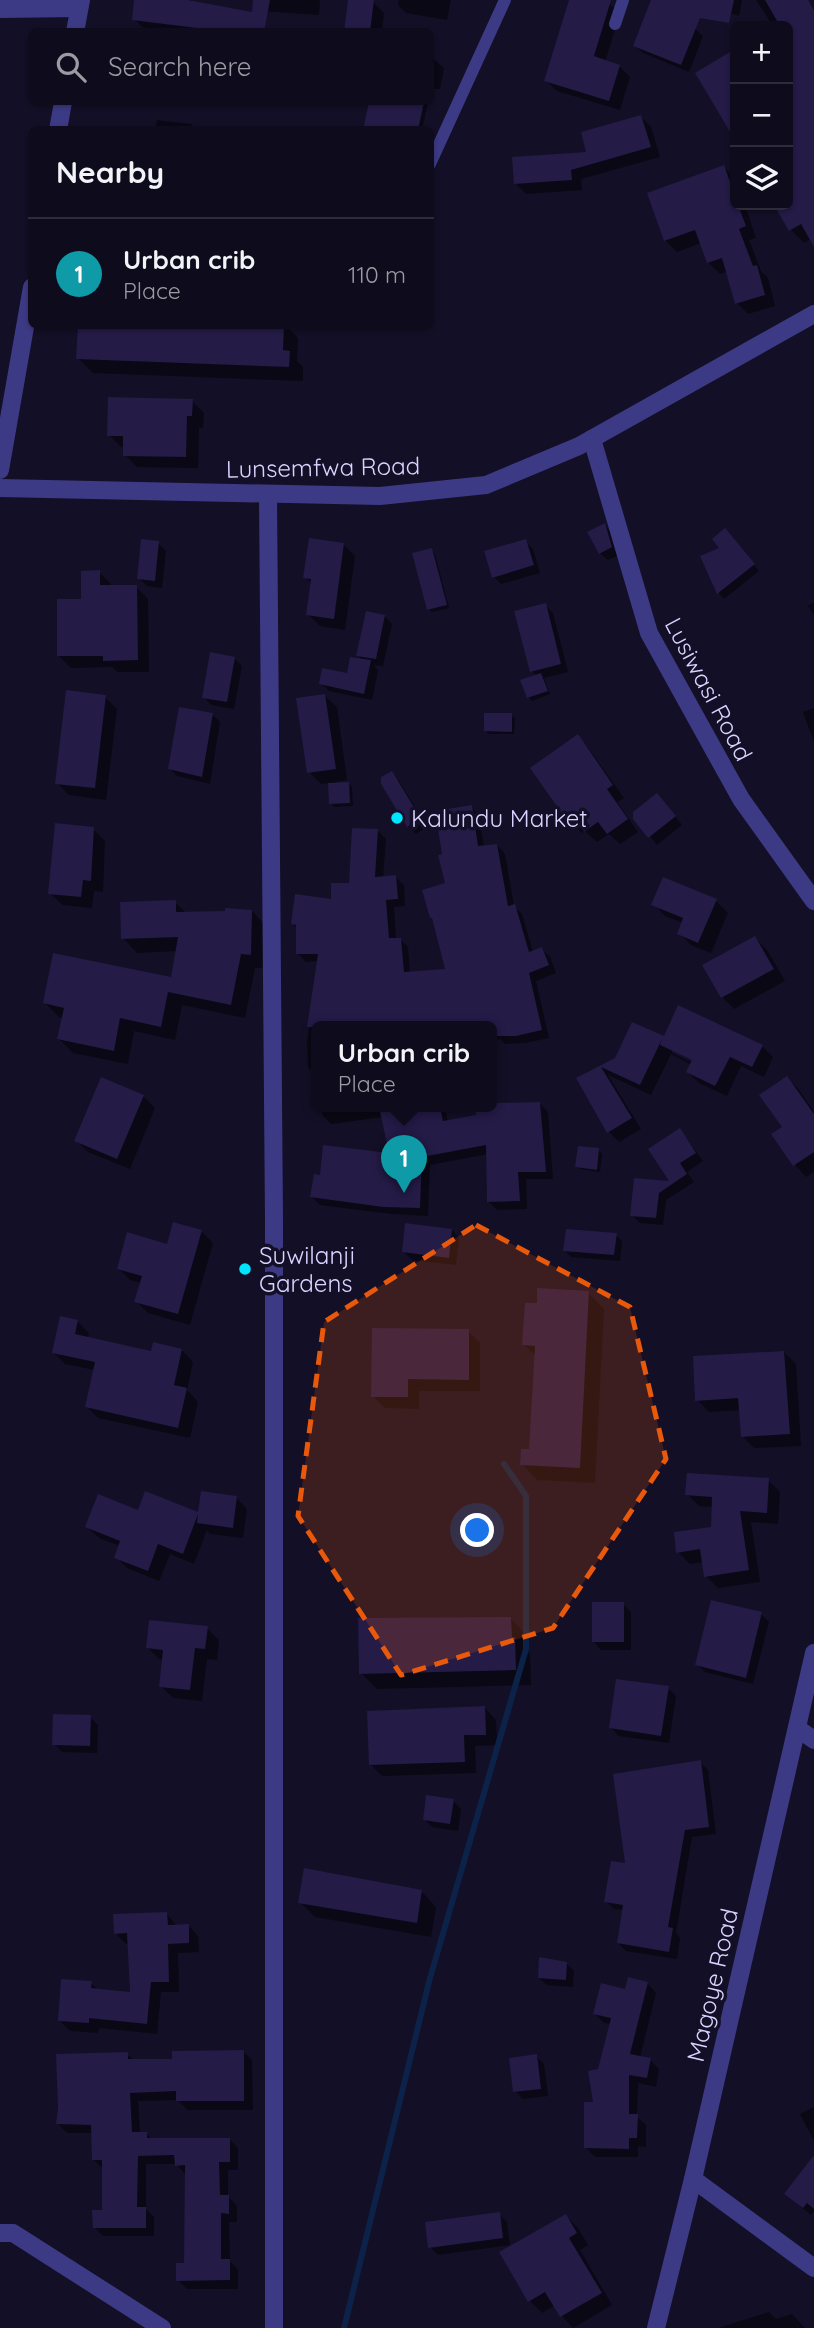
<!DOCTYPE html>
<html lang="en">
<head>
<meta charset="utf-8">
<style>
  :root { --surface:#0e0b1c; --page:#171425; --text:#f1f3f6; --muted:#9b9ba3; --line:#2e2b3b; --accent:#00e5ff }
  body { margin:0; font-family:Quicksand,sans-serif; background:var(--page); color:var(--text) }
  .controls { position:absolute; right:21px; top:21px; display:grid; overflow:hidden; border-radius:10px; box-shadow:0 2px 5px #0004 }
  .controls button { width:63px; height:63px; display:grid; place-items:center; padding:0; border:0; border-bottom:2px solid var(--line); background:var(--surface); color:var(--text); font:35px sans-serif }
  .you { position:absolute; left:478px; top:1531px; width:24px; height:24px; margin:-18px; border:5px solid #fff; border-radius:50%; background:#1a73e8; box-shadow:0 0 0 10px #1a73e833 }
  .badge { display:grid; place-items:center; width:46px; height:46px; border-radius:50%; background:var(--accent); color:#fff; font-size:23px; font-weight:700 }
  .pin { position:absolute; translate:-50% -58px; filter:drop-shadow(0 2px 4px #0008) }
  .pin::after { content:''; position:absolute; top:37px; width:24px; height:21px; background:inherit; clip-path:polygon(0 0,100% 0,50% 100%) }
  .popup { position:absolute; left:311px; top:1021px; width:186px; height:91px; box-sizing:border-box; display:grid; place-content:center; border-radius:10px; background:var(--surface); filter:drop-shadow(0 2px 5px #0005); font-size:23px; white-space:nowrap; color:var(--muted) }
  .popup b { font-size:26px; color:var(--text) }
  .popup::after { content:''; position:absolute; left:50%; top:100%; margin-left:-14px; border:14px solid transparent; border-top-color:var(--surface) }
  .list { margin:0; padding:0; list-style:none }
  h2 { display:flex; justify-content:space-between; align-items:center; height:91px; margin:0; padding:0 28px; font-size:30px }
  h2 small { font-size:23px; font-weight:400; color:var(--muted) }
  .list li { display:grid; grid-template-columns:46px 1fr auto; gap:21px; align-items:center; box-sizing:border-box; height:112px; padding:0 28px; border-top:2px solid var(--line) }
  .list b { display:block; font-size:26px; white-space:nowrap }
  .list p { margin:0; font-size:23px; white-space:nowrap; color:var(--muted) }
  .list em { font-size:23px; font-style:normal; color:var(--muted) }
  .icon { flex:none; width:38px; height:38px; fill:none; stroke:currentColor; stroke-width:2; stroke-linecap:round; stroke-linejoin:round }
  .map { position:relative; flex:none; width:814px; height:2328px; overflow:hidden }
  .search { position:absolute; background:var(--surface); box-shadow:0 2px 5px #0004; left:28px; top:28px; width:406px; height:77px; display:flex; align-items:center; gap:18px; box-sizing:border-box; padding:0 24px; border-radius:10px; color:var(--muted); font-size:26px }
  .panel { position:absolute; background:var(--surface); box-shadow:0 2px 5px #0004; left:28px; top:126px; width:406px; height:203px; border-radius:10px }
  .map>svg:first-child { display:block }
  .shadow { fill:#0007; fill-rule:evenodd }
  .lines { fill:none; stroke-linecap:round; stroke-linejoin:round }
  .stream { stroke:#0c2248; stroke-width:6 }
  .building { fill:#241b47 }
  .lane { stroke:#3d3a85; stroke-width:12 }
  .street { stroke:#3d3a85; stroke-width:18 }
  .marked { fill:#e8590c; fill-opacity:0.2; stroke:#e8590c; stroke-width:5; stroke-dasharray:14 9; stroke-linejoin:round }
  .poi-dot { fill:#00e5ff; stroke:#130f26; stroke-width:2.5 }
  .labels { text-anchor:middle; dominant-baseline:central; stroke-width:7; stroke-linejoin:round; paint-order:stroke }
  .street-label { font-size:24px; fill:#d9d4ff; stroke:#130f26 }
  .poi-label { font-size:24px; fill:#d9d4ff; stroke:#130f26; text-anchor:start }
</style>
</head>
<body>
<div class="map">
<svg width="814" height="2328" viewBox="0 0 814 2328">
  <rect width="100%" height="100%" fill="#130f26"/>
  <g class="shadow">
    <polygon points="136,0 191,0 224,32 177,32 142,27 134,19"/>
    <polygon points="254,0 320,0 319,15 262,11"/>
    <polygon points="350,0 373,2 384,13 382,32 346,32"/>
    <polygon points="399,0 451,0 447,20 406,13 398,5"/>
    <polygon points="571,0 604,0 620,13 605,62 619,66 630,77 620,110 557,91 546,81"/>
    <polygon points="694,0 741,0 742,1 739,16"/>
    <polygon points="756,0 800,0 814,9 814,237 804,243 791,230 776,205 788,205 788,26 773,26"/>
    <polygon points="695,29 703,36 689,72 643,53 635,46"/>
    <polygon points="430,56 444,68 440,89 430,89"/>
    <polygon points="371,102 428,102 422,130 365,130"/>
    <polygon points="641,117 651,127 660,157 581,179 582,190 526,194 515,183 589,154"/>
    <polygon points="157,120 191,124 196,130 155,130"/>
    <polygon points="724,167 735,179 735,205 745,205 756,238 749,240 761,271 768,278 775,306 748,314 737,303 728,271 720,274 708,262 701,243 677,252 665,240"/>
    <polygon points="80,326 286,326 298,338 297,361 303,367 303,381 93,373 78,358"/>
    <polygon points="192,401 204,413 203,428 199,428 198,468 137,467 125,455 125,447 121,447 109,435"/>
    <polygon points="604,525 612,533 619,555 608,560 600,553"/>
    <polygon points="731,537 759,571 724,599 719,593 702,557 722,549"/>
    <polygon points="525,541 533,549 540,573 501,584 494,577"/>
    <polygon points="158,543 166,551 162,588 147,586 139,578"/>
    <polygon points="343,544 355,556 345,630 320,626 308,614 312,584 305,577"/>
    <polygon points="432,550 435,554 449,608 432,612 428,609"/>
    <polygon points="99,572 111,584 111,587 136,587 148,599 149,672 117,672 112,667 71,668 59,656 83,601"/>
    <polygon points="814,602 814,615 808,606"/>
    <polygon points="545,605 553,613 568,672 544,678 550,694 532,701 528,697 537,676 532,671"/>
    <polygon points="384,616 392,624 383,666 374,665 378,670 372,700 329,691 321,683 348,675 363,661 358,656"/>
    <polygon points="234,658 242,666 234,709 211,705 204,697"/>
    <polygon points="325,696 337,707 347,780 336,782 336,784 349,784 352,787 353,806 334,807 331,803 330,783 321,784 309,772"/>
    <polygon points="105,697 117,709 106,800 69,795 57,783"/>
    <polygon points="814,708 814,742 803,712"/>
    <polygon points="212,714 220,722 210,784 177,776 169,768"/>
    <polygon points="511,715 515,718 514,734 489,734 485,730"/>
    <polygon points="578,737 589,749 624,798 617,802 638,832 620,844 609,834 597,842 585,831 582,833 570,821 532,768"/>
    <polygon points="392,773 399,781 427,827 416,834 408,826 383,784"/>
    <polygon points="665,803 682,825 657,845 635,818"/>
    <polygon points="471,807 479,815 484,847 497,845 505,854 514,906 522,914 533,952 542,949 550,957 556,973 536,981 549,1038 525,1043 505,1044 500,1039 492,1041 492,1027 316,1027 316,1075 308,1067 307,1042 318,961 306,962 298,954 298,929 293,924 332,901 351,885 378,831 386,839 383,878 395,877 404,885 405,906 394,907 396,940 400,939 408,947 410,973 447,970 447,885 444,855"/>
    <polygon points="93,829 105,841 103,892 94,891 92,908 62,905 50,893"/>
    <polygon points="716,901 728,913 711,953 691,945 679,933 683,923 665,916 654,904"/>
    <polygon points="175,902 187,914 252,911 266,926 264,968 255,968 245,1018 182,1005 175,1040 134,1031 128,1064 73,1053 59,1039 64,1018 59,1017 45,1003 172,979 178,951 137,953 123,938"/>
    <polygon points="755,938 767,950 785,981 734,1009 722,997"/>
    <path d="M633,1024L664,1039L762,1046L773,1057L764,1077L741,1066L727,1096L699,1083L688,1072L692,1065L671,1054L651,1095L608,1075L641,1129L619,1142L608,1131L578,1079L616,1059ZM672,1049L700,1062L699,1066L672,1053Z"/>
    <polygon points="787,1078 799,1090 814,1112 814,1172 806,1177 795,1165 773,1135 784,1127"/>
    <polygon points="143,1096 155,1108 130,1169 88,1152 76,1140"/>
    <polygon points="540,1104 548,1112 553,1179 526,1179 527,1209 497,1210 489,1202 488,1154 430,1165 428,1216 392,1214 320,1205 312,1197 391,1155 383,1117 331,1124 323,1116 321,1107 445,1107 448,1122 477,1116 492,1107 492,1105"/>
    <polygon points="680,1130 703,1161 687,1172 694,1182 666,1200 663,1225 640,1223 632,1215 635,1180 673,1183"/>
    <polygon points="598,1150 602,1154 600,1172 580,1169 577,1166"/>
    <polygon points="452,1230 459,1238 456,1265 412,1260 404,1252"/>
    <polygon points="201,1231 213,1243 190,1325 148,1313 136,1301 141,1283 130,1280 118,1268"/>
    <polygon points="616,1235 622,1241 620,1261 571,1257 565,1251"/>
    <polygon points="588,1293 604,1309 595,1483 537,1480 522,1464 531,1451 536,1356 524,1345 538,1305"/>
    <polygon points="77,1321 89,1333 87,1339 152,1353 182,1350 193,1362 187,1390 198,1402 190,1438 98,1418 87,1407 95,1370 65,1364 54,1353"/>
    <polygon points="468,1331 480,1343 480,1391 419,1391 419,1409 385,1408 373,1396"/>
    <polygon points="784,1352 796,1364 801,1446 754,1448 742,1436 741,1410 709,1412 697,1400"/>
    <polygon points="768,1480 780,1492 778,1524 751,1522 760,1582 718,1588 706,1576 704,1562 690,1564 678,1552 712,1529 713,1507 699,1506 687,1494"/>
    <polygon points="146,1494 200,1515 236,1497 247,1509 243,1538 210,1534 207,1530 194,1564 170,1554 159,1581 127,1568 116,1557 120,1546 99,1538 87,1527 139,1512"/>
    <polygon points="623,1604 631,1612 631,1650 601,1650 594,1642"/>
    <polygon points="761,1614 769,1622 753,1684 705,1672 697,1664"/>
    <polygon points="511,1619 526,1635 527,1651 530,1654 531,1685 377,1689 361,1673"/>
    <polygon points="207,1628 219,1640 217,1660 207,1659 202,1701 173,1698 161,1686 164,1660 159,1659 147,1647"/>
    <polygon points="668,1688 676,1696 669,1743 619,1736 611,1728"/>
    <polygon points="485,1708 496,1720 497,1745 475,1746 476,1773 382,1776 371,1765"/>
    <polygon points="90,1717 98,1725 97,1753 62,1752 54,1744"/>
    <polygon points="700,1762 708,1770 716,1834 692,1837 676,1933 680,1938 677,1959 626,1951 618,1943 624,1910 614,1909 606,1901 627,1865"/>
    <polygon points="453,1801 461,1809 458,1831 432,1827 424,1819"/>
    <polygon points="422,1892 436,1907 431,1937 315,1917 300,1902"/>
    <polygon points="167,1914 177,1926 188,1925 198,1936 199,1952 178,1953 179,1992 161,1992 157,2034 99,2028 98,2033 70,2031 60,2021 91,1983 98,1990 132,1994 129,1943 126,1944 115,1933"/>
    <polygon points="566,1963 574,1971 573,1987 547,1985 539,1978"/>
    <polygon points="647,1983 656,1993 640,2058 650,2060 659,2069 656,2087 638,2083 637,2117 646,2125 646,2147 638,2146 638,2157 595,2157 586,2148 600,2071 611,2024 604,2023 595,2014 626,1991"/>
    <polygon points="243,2051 252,2060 253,2110 187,2110 178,2100 138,2101 140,2133 146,2133 152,2140 229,2139 238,2148 238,2170 228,2170 228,2196 237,2206 237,2222 229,2222 230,2261 238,2270 238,2289 187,2289 178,2280 186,2264 185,2174 176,2164 146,2164 146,2209 154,2217 154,2236 103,2236 94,2227 104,2212 102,2168 93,2159 93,2133 67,2133 58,2124 127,2054 135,2061 174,2061"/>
    <polygon points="536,2056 544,2064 548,2096 523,2099 515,2091"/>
    <polygon points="814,2107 814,2141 800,2114"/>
    <polygon points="814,2159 814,2211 811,2215 786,2194"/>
    <polygon points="499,2214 507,2222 510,2245 438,2255 430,2247"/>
    <polygon points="566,2216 578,2228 588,2245 580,2250 612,2305 573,2328 562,2316 555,2305 542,2313 530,2301 502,2253"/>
    <polygon points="769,2312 776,2319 792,2314 805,2328 718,2328"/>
  </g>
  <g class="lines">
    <polyline class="stream" points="344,2328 430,1978 526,1649 526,1496 504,1464"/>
  </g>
  <g class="building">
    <polygon points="134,0 188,0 252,12 253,0 270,0 264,32 205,32 205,29 132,20"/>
    <polygon points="348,0 374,0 370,32 344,32"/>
    <polygon points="569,0 611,0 594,56 620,65 609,101 544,81"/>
    <polygon points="651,0 734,0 729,23 700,18 681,65 633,46"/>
    <polygon points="765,0 808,0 814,10 814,247 801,224 789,231 774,205 788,205 788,26 780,26"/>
    <polygon points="735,49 735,140 695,73"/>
    <polygon points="369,102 424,102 418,130 363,130"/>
    <polygon points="641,115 651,147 571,170 572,180 514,184 512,157 586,152 581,132"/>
    <polygon points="724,165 735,196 735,205 738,205 746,226 739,229 753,266 757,265 765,295 735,304 722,258 707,263 695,230 664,241 647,193"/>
    <polygon points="78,326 284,326 283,350 290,351 289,367 76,359"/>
    <polygon points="108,397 193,399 192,416 187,416 186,457 123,456 123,436 107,436"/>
    <polygon points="605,523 612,547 599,554 587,532"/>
    <polygon points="725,528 755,564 717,594 700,556 719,548 712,539"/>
    <polygon points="309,538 344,543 334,619 306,615 311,579 303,578"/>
    <polygon points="141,539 159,541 155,581 137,579"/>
    <polygon points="526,539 534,565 492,578 484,551"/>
    <polygon points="432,548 447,605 427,610 412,553"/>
    <polygon points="100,570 100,585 137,585 138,660 103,661 103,656 57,656 57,599 81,599 81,571"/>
    <polygon points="546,603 561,664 530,672 514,611"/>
    <polygon points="366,611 385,615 376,659 356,656"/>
    <polygon points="210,652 235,657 227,702 202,698"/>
    <polygon points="350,657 371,660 364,694 319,684 322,668 347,673"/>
    <polygon points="541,673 548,691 527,698 520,680"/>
    <polygon points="66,690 106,695 95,788 55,784"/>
    <polygon points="325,694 336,769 307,773 296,698"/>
    <polygon points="179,707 213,713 202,777 168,769"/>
    <polygon points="484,713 512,713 512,732 484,731"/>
    <polygon points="578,734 613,785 607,789 628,819 607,834 598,822 584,832 575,818 568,822 530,768"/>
    <polygon points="392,771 421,819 407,827 381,784 381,777"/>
    <polygon points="349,782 350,803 329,804 328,783"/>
    <polygon points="657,793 676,816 648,838 633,819 633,812"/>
    <polygon points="472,805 478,846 497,844 508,906 515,904 529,952 542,947 549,965 529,973 542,1030 516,1036 495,1036 495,1027 307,1027 318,954 296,954 296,925 291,924 295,894 331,899 331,883 349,883 352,828 378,829 375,877 396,875 398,899 386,900 389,938 401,938 404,972 445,969 432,918 430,918 422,890 445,883 438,855 442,854 435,811"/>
    <polygon points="55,823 94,827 91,881 83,880 81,897 48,894"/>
    <polygon points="663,877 717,899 698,943 677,934 683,918 651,905"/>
    <polygon points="176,900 176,912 225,911 225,908 252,910 251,955 241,954 231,1005 168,992 161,1027 120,1018 114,1051 57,1039 64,1008 43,1003 53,953 171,977 178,937 121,939 120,902"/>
    <polygon points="755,936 774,969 721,998 702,965"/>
    <polygon points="678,1005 763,1045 752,1067 730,1057 715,1086 686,1072 692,1060 660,1045 662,1039 640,1085 601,1067 632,1118 607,1133 576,1078 615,1058 632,1022 664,1036"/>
    <polygon points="787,1076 814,1114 814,1152 793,1166 771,1134 782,1127 759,1095"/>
    <polygon points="101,1077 144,1095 117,1159 74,1141"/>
    <polygon points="540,1102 546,1172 518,1172 520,1201 487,1202 486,1145 422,1157 420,1208 383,1207 310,1197 314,1174 320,1175 323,1145 389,1153 379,1107 440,1107 443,1121 476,1115 476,1107 492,1107 492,1103"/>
    <polygon points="680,1128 696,1153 680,1163 687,1174 659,1193 656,1218 630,1216 634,1178 669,1181 648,1149"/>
    <polygon points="578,1146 599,1148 597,1170 575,1167"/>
    <polygon points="173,1222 202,1230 178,1314 134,1302 142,1276 117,1269 127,1232 167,1244"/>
    <polygon points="405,1223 452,1229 449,1258 402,1252"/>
    <polygon points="566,1229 617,1233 614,1255 563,1251"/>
    <polygon points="537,1288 589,1291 580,1468 520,1465 521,1449 529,1449 535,1346 522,1345 525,1303 537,1303"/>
    <polygon points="60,1316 78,1320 75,1334 151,1351 153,1342 182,1349 174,1385 187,1388 178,1428 85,1407 95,1362 52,1353"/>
    <polygon points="372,1328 469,1329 469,1380 408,1379 408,1397 371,1397"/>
    <polygon points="784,1351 790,1434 741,1437 738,1398 695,1401 693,1356"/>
    <polygon points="687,1473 769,1478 767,1513 740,1511 749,1570 704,1577 700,1549 676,1553 674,1532 711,1527 712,1497 685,1495"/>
    <polygon points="145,1491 198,1512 201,1491 237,1496 233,1528 197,1523 198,1514 183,1554 158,1544 148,1571 114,1558 120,1541 85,1527 98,1494 138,1510"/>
    <polygon points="711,1600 762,1612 746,1678 695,1665"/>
    <rect x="592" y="1602" width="32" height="40"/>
    <polygon points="511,1617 512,1637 515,1637 516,1670 359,1674 358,1618"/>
    <polygon points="149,1620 208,1626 205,1649 195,1648 190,1690 159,1687 163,1650 146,1648"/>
    <polygon points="616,1679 669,1686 661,1736 609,1728"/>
    <polygon points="485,1706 486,1735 464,1735 465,1762 369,1765 367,1711"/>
    <polygon points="53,1714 91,1715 90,1746 52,1745"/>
    <polygon points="701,1760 709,1827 685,1830 668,1927 673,1928 669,1952 617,1943 623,1905 604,1902 611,1861 625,1863 613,1774"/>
    <polygon points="426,1795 454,1799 450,1824 423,1820"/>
    <polygon points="304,1868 422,1890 417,1923 298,1903"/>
    <polygon points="167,1912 168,1925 189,1924 189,1943 168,1944 169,1982 151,1982 147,2024 89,2018 89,2023 58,2021 61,1979 92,1981 91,1988 130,1992 127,1933 114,1934 113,1914"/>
    <polygon points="539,1957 567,1962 566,1980 538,1978"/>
    <polygon points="628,1977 648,1982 630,2054 651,2058 647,2078 629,2075 629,2114 638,2114 637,2138 629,2138 629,2149 584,2148 584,2102 593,2102 588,2071 598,2069 611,2018 593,2014 601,1983 625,1989"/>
    <polygon points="244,2050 244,2101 176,2101 176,2091 130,2093 132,2132 147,2132 147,2138 230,2138 230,2162 219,2162 220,2195 229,2195 229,2214 221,2213 221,2259 230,2259 230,2280 176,2281 176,2263 184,2263 185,2165 175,2166 174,2155 138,2156 137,2207 146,2207 146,2228 93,2228 92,2210 102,2210 102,2160 92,2160 91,2125 56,2124 58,2108 56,2054 128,2052 128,2059 172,2059 172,2051"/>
    <polygon points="537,2054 541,2089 513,2092 509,2058"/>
    <polygon points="814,2155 814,2209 807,2203 803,2208 784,2194"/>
    <polygon points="500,2212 503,2238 428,2248 425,2222"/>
    <polygon points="566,2214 577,2233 569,2238 602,2293 560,2317 545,2292 528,2302 499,2252"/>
  </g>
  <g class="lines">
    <g class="lane">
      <polyline points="615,24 623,0"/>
      <polyline points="430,164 505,0"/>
    </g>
    <g class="street">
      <polyline points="0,9 79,8"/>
      <polyline points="75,32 81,0"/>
      <polyline points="58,130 63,102"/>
      <polyline points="592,439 649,633 741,799 814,901"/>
      <polyline points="0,470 32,287"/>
      <polyline points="0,488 380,496 486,485 579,446 814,314"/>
      <polyline points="268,495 274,1219 274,2328"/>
      <polyline points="797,1728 814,1740"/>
      <polyline points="693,2179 814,2268"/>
      <polyline points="0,2233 13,2233 162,2328"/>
      <polyline points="656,2328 693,2179 814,1653"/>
    </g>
  </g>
  <path class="marked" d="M476,1225L630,1307L666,1459L553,1628L401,1675L298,1516L324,1322Z"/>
  <g class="poi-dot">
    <circle cx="397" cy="818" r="7"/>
    <circle cx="245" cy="1269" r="7"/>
  </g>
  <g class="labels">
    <g class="street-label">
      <text transform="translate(323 467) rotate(-1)">Lunsemfwa Road</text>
      <text transform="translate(709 689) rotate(62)">Lusiwasi Road</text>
      <text transform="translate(712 1985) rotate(-77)">Magoye Road</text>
    </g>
    <g class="poi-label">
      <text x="411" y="818">Kalundu Market</text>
      <text x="259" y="1255">Suwilanji<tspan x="259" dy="28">Gardens</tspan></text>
    </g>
  </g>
</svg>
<div class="controls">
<button>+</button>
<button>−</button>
<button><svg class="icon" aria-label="layers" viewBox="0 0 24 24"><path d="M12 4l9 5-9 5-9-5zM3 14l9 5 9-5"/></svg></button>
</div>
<div class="you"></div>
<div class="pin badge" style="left:404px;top:1193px;background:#0f9aa8">1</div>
<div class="popup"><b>Urban crib</b>Place</div>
<div class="search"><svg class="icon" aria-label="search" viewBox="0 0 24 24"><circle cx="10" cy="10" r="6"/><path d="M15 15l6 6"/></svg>Search here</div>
<section class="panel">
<h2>Nearby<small></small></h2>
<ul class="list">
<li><span class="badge" style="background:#0f9aa8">1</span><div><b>Urban crib</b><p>Place</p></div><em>110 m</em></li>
</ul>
</section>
</div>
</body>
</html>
